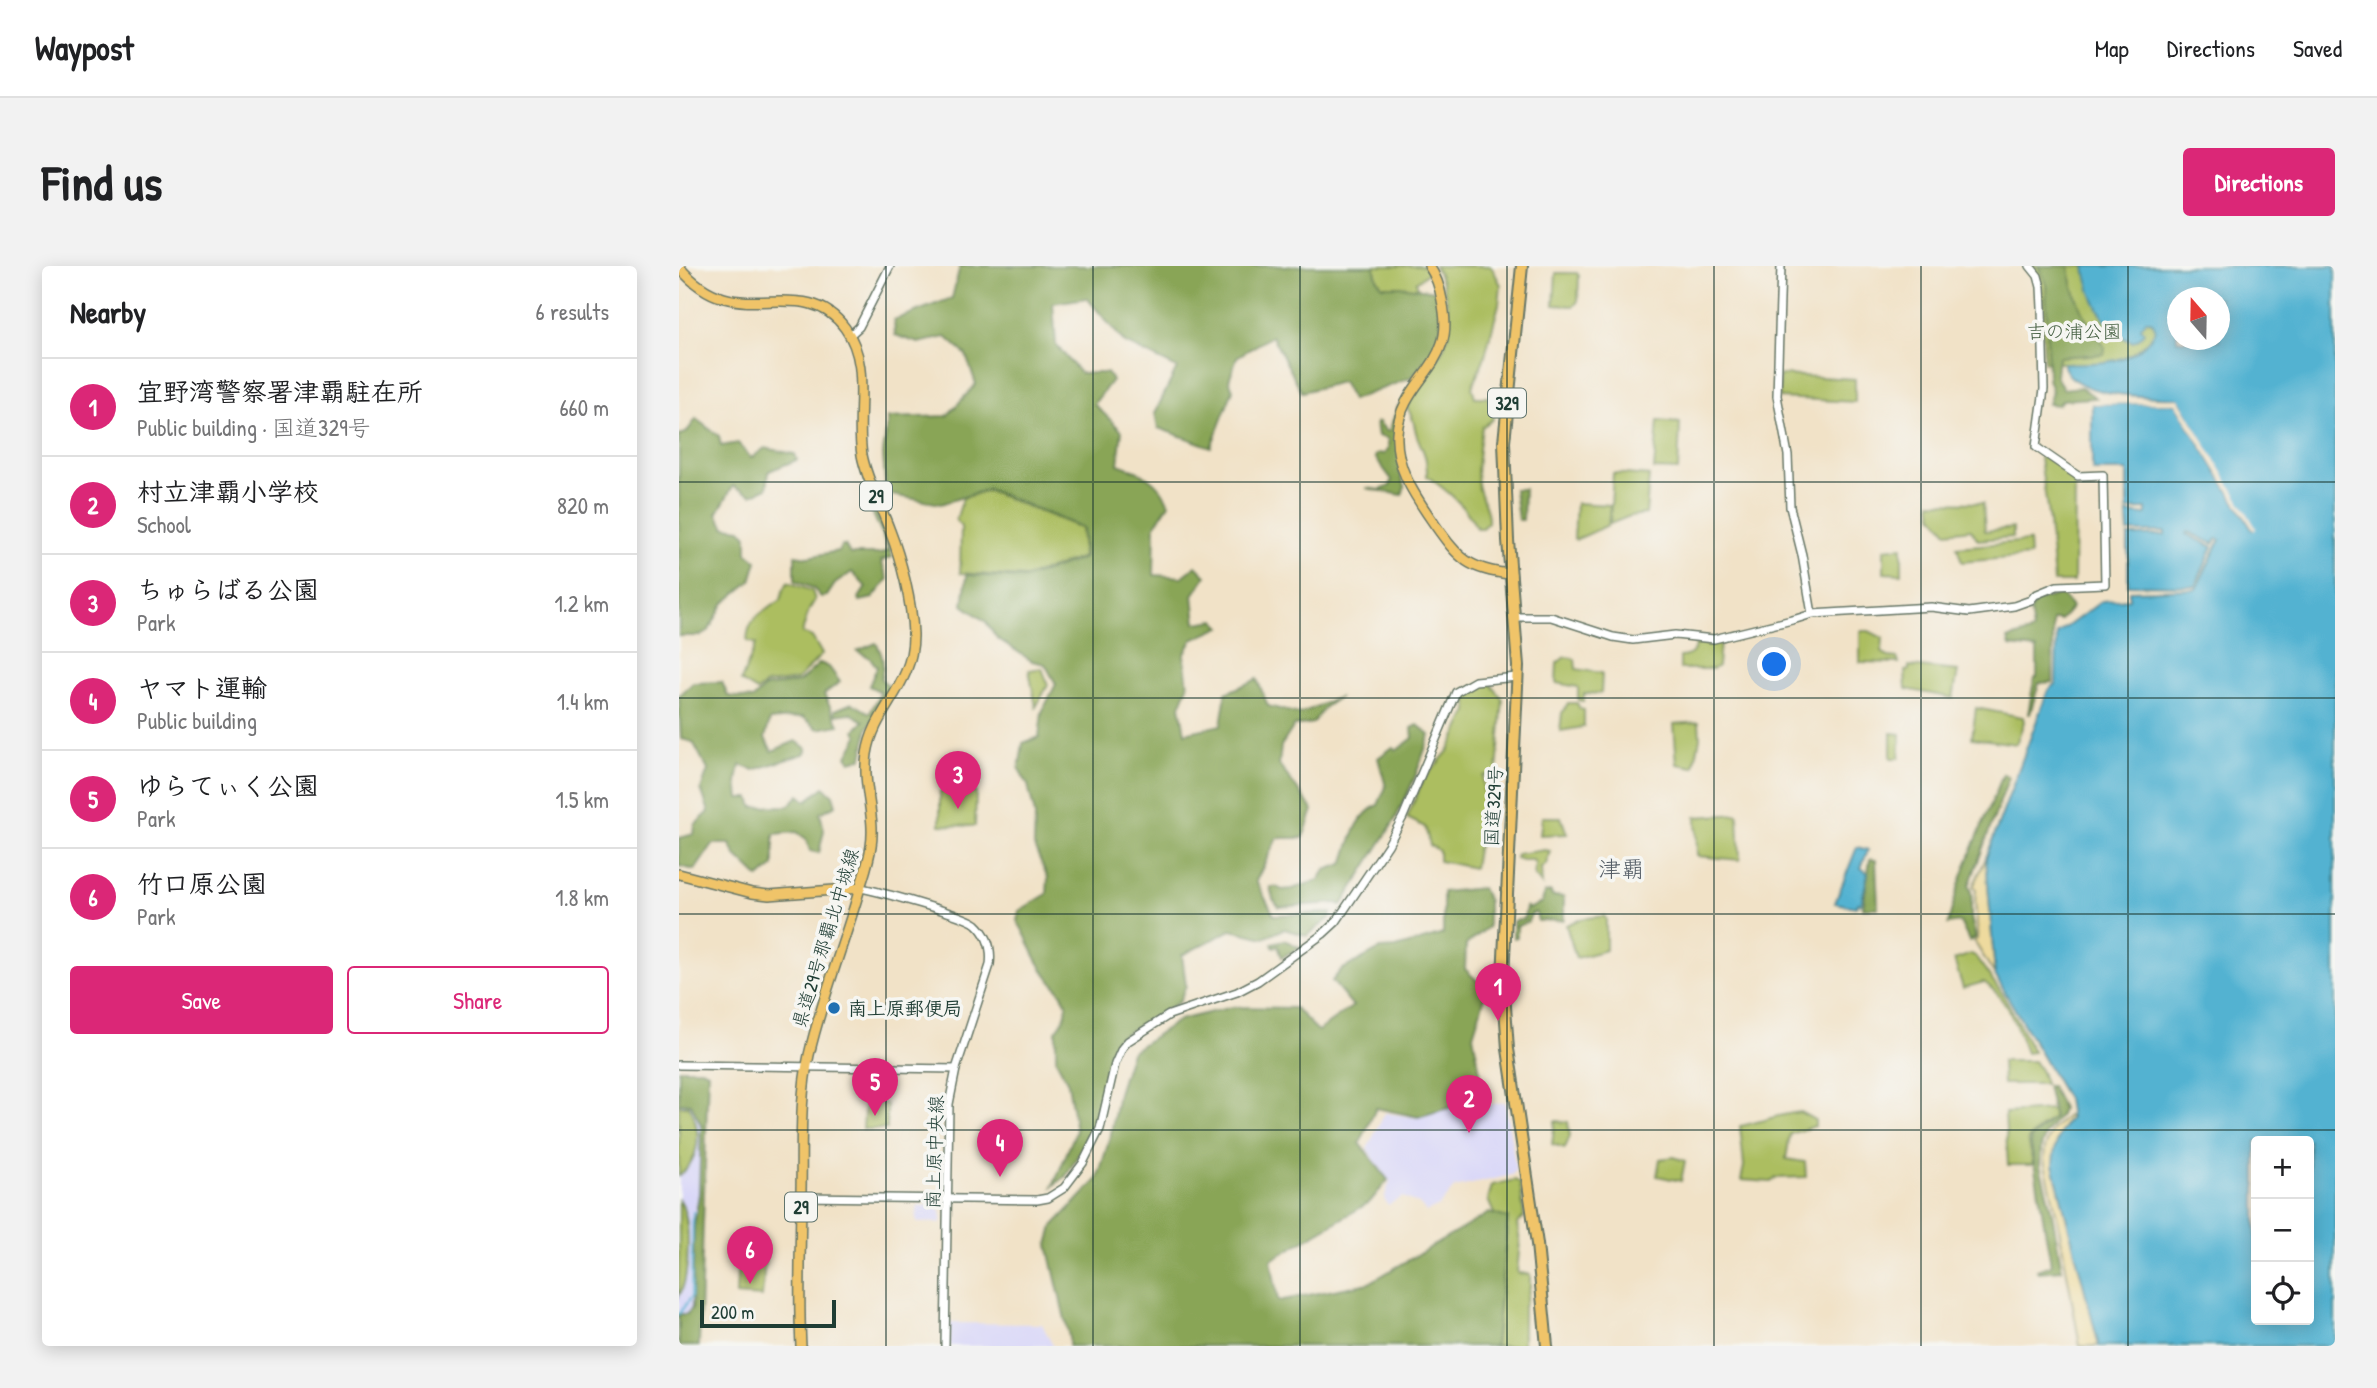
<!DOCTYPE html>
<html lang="en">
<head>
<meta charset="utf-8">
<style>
  :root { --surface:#fff; --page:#f2f2f2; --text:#202124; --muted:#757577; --line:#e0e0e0; --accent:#db2777 }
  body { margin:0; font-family:"Patrick Hand","Klee One",sans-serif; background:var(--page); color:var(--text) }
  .controls { position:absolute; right:21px; bottom:21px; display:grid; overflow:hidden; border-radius:7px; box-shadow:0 4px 18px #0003 }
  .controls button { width:63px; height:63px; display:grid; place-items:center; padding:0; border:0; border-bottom:2px solid var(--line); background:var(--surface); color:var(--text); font:35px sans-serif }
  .compass { position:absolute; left:1488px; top:21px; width:63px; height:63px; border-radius:50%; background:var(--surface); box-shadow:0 4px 18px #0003; rotate:340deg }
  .scale { position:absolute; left:21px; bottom:18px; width:136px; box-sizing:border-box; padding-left:7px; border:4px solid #1f3d34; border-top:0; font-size:19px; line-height:24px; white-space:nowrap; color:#1f3d34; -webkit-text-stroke:5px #f6f6f2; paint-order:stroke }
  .you { position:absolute; left:1096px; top:399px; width:24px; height:24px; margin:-18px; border:5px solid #fff; border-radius:50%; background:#1a73e8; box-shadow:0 0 0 10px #1a73e833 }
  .badge { display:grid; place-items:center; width:46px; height:46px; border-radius:50%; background:var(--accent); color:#fff; font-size:23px; font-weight:700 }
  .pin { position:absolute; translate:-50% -58px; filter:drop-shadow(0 2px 4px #0008) }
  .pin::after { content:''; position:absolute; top:37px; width:24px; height:21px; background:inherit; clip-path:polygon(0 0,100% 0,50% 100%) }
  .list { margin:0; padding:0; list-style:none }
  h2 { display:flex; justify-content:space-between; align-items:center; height:91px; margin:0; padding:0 28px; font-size:30px }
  h2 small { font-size:23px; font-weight:400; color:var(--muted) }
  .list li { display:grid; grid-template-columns:46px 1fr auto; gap:21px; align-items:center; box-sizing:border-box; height:98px; padding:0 28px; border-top:2px solid var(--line) }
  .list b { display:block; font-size:26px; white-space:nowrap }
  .list p { margin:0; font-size:23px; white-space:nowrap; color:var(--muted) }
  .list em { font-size:23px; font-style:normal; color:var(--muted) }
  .actions { display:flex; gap:14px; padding:21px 28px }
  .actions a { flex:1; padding:16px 0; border:2px solid var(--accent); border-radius:7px; text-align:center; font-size:24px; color:var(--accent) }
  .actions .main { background:var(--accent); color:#fff }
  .icon { flex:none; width:38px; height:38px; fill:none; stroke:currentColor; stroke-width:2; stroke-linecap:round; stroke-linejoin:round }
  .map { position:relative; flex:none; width:1656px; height:1080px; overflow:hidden; border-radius:7px }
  header { display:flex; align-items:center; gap:42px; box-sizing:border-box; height:98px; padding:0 35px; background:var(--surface); border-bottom:2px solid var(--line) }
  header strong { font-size:33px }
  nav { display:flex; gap:38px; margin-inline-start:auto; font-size:24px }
  .intro { display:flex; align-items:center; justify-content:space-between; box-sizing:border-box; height:168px; padding:0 42px }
  h1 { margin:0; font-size:49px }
  .button { padding:18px 32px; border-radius:7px; background:var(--accent); color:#fff; font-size:24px; font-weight:700 }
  main { display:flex; gap:42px; padding:0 42px }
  aside { flex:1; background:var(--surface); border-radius:7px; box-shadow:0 4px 18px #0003 }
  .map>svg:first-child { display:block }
  .built { fill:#d9d7f8 }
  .green { fill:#acbe61; stroke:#667e4a; stroke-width:2 }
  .forest { fill:#89a557; stroke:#547146; stroke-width:2 }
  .sand { fill:#eeda9e; stroke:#868c69; stroke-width:2 }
  .water { fill:#53b2d1; stroke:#397882; stroke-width:2; fill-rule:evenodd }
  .pier { fill:#f1e2c7 }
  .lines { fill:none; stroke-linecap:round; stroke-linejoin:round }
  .stream { stroke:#53b2d1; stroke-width:2 }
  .minor-casing { stroke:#687767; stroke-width:10 }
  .major-casing { stroke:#687767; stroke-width:12 }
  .highway-casing { stroke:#687767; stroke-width:14 }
  .minor { stroke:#fff; stroke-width:7 }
  .major { stroke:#f0c469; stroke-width:9 }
  .highway { stroke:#f0c469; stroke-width:10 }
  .grid { fill:none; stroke:#1f3d34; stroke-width:2; stroke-opacity:0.55 }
  .poi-dot { fill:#1f6fb2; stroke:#f6f6f2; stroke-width:2.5 }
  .labels { text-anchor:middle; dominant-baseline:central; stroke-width:7; stroke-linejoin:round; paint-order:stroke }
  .shield { fill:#f6f6f2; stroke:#60746d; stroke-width:2 }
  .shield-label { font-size:18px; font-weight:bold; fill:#1f3d34 }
  .park-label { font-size:19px; fill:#425d3f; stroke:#f6f6f2 }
  .street-label { font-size:19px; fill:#1f3d34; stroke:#f6f6f2 }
  .poi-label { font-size:19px; font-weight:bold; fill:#1f3d34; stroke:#f6f6f2; text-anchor:start }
  .quarter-label { font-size:23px; fill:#545d66; stroke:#f6f6f2 }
</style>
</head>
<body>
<header>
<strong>Waypost</strong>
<nav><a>Map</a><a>Directions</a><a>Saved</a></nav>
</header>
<div class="intro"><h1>Find us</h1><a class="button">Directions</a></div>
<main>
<aside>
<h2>Nearby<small>6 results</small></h2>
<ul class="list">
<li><span class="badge">1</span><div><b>宜野湾警察署津覇駐在所</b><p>Public building · 国道329号</p></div><em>660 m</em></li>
<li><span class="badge">2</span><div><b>村立津覇小学校</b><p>School</p></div><em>820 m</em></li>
<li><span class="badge">3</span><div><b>ちゅらばる公園</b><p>Park</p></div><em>1.2 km</em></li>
<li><span class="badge">4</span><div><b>ヤマト運輸</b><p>Public building</p></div><em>1.4 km</em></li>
<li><span class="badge">5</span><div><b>ゆらてぃく公園</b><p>Park</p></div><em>1.5 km</em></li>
<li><span class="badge">6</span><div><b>竹口原公園</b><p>Park</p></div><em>1.8 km</em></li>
</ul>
<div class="actions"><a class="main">Save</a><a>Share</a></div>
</aside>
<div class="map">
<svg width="1656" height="1080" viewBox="0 0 1656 1080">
  <rect width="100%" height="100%" fill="#f6f6f2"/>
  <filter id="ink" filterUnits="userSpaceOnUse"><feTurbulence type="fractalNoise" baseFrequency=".0143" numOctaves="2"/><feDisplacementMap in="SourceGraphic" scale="14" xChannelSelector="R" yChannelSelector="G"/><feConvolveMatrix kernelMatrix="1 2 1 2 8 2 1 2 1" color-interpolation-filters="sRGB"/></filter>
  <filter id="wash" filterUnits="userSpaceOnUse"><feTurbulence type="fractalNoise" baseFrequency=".00686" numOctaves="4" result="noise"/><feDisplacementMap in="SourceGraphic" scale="28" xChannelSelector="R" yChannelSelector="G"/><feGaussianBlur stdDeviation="1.57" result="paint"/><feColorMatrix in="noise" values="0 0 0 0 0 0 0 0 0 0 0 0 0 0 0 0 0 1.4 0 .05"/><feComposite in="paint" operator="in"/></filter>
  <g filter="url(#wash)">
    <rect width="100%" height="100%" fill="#f1e2c7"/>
    <g class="built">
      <polygon points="0,804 28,807 18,1080 0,1080"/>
      <polygon points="796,835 798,841 826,836 837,904 833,909 775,922 760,940 747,946 740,938 724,931 709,939 705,933 711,915 688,883 706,847 738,852"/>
      <polygon points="238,940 257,940 262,946 262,957 237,956"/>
      <polygon points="271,1057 363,1058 374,1080 271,1080"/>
    </g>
    <g class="green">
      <polygon points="695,0 745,0 750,6 737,16 742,30 703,21 698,12"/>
      <path d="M755,0H812L822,19L820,38L805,93L793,121L796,131H809L814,153L803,161C801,179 796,200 799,218C801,232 810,242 809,256L803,262H798C784,237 771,227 748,210C748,189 745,188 738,170C734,158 736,153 728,142C745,101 780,86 768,36C765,23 763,11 755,0Z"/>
      <path d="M1351,0H1406L1425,54L1448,74L1466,54C1497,59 1454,89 1443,93C1420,102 1389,97 1365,96L1362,21Z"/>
      <polygon points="877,7 898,7 900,10 899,35 895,40 875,39"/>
      <polygon points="1103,109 1176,113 1176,136 1101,132 1100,110"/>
      <polygon points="979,155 1001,157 999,204 975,203"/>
      <path d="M1363,190C1375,196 1392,204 1396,218L1395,316H1375L1370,256L1361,192Z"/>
      <polygon points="934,207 970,210 967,248 951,250 931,258"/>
      <polygon points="309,225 402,262 404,291 347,311 281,307 282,261 277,254 284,232"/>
      <polygon points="1252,236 1304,237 1306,265 1334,262 1334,271 1299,274 1292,263 1268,266 1254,249"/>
      <polygon points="897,237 931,239 929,259 897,274 895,273"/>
      <polygon points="1350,275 1351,290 1283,296 1278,281"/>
      <polygon points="1223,281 1223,308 1205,307 1205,283"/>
      <path d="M109,316L133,325L136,334L130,344L123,367L133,371L143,388L118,414L87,418L78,425L62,415L77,378L68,375C69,350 84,347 102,334L104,325Z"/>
      <polygon points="1181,365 1190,365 1204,372 1203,386 1209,391 1218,392 1220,397 1181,396"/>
      <path d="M1017,375L1041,376L1039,400L1034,403H1001V391C1013,390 1015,387 1017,375Z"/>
      <polygon points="886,391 896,393 897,403 923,407 922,427 905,428 904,435 899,434 899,421 877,417 878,397"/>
      <polygon points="1230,400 1279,405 1274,432 1227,423 1226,405 1230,404"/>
      <polygon points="363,402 369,419 357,441 350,404"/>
      <polygon points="810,416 824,433 818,506 804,510 806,567 798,583 795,602 760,595 760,585 751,579 746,561 728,552 744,514 770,484 789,445 789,436 783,425"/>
      <polygon points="889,437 898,437 901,443 905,444 905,461 881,465 883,447"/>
      <polygon points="1297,442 1344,451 1345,456 1337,478 1293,472"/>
      <polygon points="1020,456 1021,472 1015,501 998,498 995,458"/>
      <polygon points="1212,467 1222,468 1220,492 1212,492"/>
      <polygon points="261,525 297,526 296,560 261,559"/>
      <polygon points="1059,548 1061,594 1018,590 1017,551"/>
      <polygon points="863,551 882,551 888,568 861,569"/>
      <polygon points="866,584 871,585 867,598 862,602 863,619 855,609 856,598 854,594 843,594 837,592 837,588"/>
      <polygon points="925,650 927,653 927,684 897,692 887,659 901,653"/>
      <path d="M1292,688L1296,690L1325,730L1354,786L1347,787C1337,760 1329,733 1305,716L1284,722L1275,694Z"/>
      <polygon points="1323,795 1355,795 1362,806 1366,818 1324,818"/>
      <polygon points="186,835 208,838 208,863 184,863"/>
      <path d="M0,840H10C23,864 22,892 0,910Z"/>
      <polygon points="1373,844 1374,852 1349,873 1354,899 1329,899 1326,847"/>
      <path d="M1121,846L1136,854V860L1111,868L1107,893L1126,896L1127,911L1097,912L1092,916L1062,914L1065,900L1061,860C1082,856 1101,848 1121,846Z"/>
      <polygon points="876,855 889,856 891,870 886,882 873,878"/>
      <polygon points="995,891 1006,895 1002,915 978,910 981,893"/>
      <polygon points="836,914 841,917 845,951 838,958 841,975 838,1007 851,1008 851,1021 844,1044 844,1080 814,1080 823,966 809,934 813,919"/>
      <path d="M0,934C13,950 11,1013 0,1030Z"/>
      <polygon points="59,993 86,993 83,1031 57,1029"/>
    </g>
    <g class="forest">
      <path d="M281,0H695L698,12L703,20H721L757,25L763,55L759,75L751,90L732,112L673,134L663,116L623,126L593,70L558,91L550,114L554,124L532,181L479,162L476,147L498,102L446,77L408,32L374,37L377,79L401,107H428L433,114L415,138L443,165L439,198C463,206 480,214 490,238L476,259L475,309L503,311L517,300L527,310L514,329L517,357L536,354L542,361L513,374L505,389L509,420L501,440L506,467L542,459L547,427L578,413L589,440L620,448L661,431L646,441L634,457L615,460L602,480L600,499L634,544L624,572H598L577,615L595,649L652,647L651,652L628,670L605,663L585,672L552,664L503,689L507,720L500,736L438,772L432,782L424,813L414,864L387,910L374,920L397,865L389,817L377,794V765C403,734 375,725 361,699C352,685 348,669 338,655L340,645L368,628L369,612L355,580L356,549L349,519L340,503L344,477L360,471L363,446L377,418L366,398L353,395L318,372L307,356L284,339L288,309L347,312L405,292L404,262L309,223L262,238L207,228L204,188L209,152L268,150L297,118L287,89L267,71L239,77L216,69L215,54L273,32Z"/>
      <path d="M1359,0H1390C1393,30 1408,58 1426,82L1425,88L1379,91L1377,110L1384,123L1402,121L1417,132L1383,134L1379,139L1369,138L1373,125L1369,113L1367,18Z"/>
      <polygon points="719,140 722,141 720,204 726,220 723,229 687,222 701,224 711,220 713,214 696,191 699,187 705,188 709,183 709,173 699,170 697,157 700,156 707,165 710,165"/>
      <polygon points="17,153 40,170 42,180 59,177 72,192 86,182 116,188 118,194 90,205 88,222 73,229 54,220 38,248 46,261 62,263 68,270 68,287 78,295 72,315 44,338 29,366 21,370 0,370 0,169 7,167"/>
      <path d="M186,222H188C196,245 207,266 213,291L202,295L209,313L194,332L181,335L180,332L187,321L173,306L156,318L148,330L142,331L134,322L116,315V289L129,291L159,285L163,279H166L171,288H201L209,285C203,263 189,245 186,222Z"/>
      <polygon points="835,223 845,223 844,254 839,254"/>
      <polygon points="1381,328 1393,341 1382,354 1374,354 1374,416 1360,417 1351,448 1349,448 1355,413 1358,411 1358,383 1331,380 1329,373 1354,365 1351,345 1357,335"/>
      <path d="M197,377C205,390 205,399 202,413L213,423L189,462L183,492L171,495L168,490L179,470L176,464L185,455L171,447L157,449L156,444L173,437L191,447L202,426L190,420L198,401L191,392L178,385Z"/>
      <polygon points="141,397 150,401 161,416 145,428 160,459 139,463 124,451 91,454 86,472 93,485 117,475 128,483 125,488 75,504 61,499 58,515 60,532 71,532 74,541 109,540 120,529 127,535 145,521 154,529 157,539 141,547 145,564 140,587 131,585 127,573 118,566 95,568 95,600 80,612 57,590 51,578 34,578 16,604 0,600 0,572 15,568 16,559 30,546 22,523 29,504 14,476 2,473 0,430 14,417 43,416 49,430 74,433 86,421 120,416"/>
      <path d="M739,459L751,469L736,511L716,554L663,639L657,637L600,641L594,633L591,621H598L603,624L613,623L640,614L646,604L664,598C672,576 676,550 699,539L707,521L699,492L714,481L718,484L734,472L733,462Z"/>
      <path d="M1324,508L1330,511L1290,620C1295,629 1291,638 1292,649C1292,657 1296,663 1296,672L1290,675L1281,656L1269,658C1281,605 1305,558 1324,508Z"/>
      <polygon points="1191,593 1197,594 1199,642 1184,642"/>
      <polygon points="803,622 809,635 809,661 787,679 786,703 808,724 794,769 801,806 790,836 739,851 697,842 681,877 709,914 691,936 592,994 599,1035 690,1017 810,947 829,952 816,1080 390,1080 390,1071 369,979 374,960 418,914 432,868 439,827 452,786 500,754 553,741 616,742 639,765 674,740 653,715 662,704 701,683 717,682 764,668 764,626"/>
      <polygon points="872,626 873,630 885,631 885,654 859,655 857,646 852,648 849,656 838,660 838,671 834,672 834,655 845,653 847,640 850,643 863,636 865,627"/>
      <polygon points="605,674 621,681 603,691 599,680 594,681 593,677"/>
      <polygon points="0,803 22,803 29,806 20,1080 0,1080 0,1048 8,1048 13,1042 15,960 20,928 22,859 12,838 0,837"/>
      <polygon points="1368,820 1372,820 1383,842 1381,849 1367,867 1362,881 1361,900 1373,947 1383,1004 1359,1006 1358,1004 1372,999 1351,873 1375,852"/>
    </g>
    <g class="sand">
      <path d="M1307,592L1316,709L1295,675L1298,673C1300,655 1294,641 1297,624L1294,621Z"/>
      <polygon points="1388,850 1391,852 1374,899 1420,1080 1401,1080 1378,950 1365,894 1366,882 1373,864"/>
    </g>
    <g class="water">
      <path d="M1406,0H1656V1080H1420L1374,899C1375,881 1379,866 1391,852L1388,833L1316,709L1307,592L1369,424L1377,417L1378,368L1423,335L1450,333V325L1517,323L1541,274L1538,273L1535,278L1509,266L1507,268L1534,281L1516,320L1449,319V270L1486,269V266H1449L1448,247L1467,249V243L1448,244V205H1413V138L1496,137L1574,265L1499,132C1469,130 1392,133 1384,97C1419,98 1459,99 1476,64C1475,57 1473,54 1467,54L1462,61L1465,67L1460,73L1454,76C1425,66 1409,28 1406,0ZM1498,32H1540V74H1498ZM1577,875H1630V1054H1577Z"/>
      <polygon points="1178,581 1189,584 1182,602 1189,607 1182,638 1179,637 1177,641 1156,637"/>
    </g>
    <polygon class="pier" points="1499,132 1577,262 1575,265 1496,137 1413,138 1414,134"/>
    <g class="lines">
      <polyline class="stream" points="0,1048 12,1031 14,946"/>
    </g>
  </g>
  <g filter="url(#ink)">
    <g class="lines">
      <defs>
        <g id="minor">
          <polyline points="1102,0 1098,130 1109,189 1111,241 1123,289 1133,348"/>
          <polyline points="171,69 180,61 211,0"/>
          <polyline points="836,351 872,351 934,371 954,374 996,369 1035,373 1117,353 1133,348 1252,341 1290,346 1335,340 1352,334 1356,329 1378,320 1426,318 1424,209 1399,210 1357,181 1365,123 1363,42 1362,21 1359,10 1351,0"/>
          <path d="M181,622C199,625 286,649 297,658C309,669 313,683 311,699L277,803L270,838L266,1080"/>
          <polyline points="0,799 277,803"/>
          <polyline points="122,931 358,934 369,932 385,922 404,897 421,863 436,798 443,782 449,775 490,749 558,726 579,715 644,668 657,656 709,579 724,551 777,426 796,415 838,411"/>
        </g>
        <g id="major">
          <path d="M750,0C757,10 761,22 763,34C766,48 768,63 763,77C753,109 721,127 718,167C716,203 737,231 756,259C780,293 790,304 832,308"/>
          <path d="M0,1C12,15 26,27 45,32C87,44 134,18 166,62C193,99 176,147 183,189C188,215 202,240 211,265C222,293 233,337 234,368C235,420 195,442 188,488C183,519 197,550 192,580C190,595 185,609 181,622C165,678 143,732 130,789C120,833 123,880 122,925C122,977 119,1028 122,1080"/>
          <polyline points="0,608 73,627 90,629 181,622"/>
        </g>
        <polyline id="highway" points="843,0 825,176 829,274 839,400 824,712 829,783 858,978 868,1080"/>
      </defs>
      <use href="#minor" class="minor-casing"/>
      <use href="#major" class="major-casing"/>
      <use href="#highway" class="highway-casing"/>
      <use href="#minor" class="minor"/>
      <use href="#major" class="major"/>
      <use href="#highway" class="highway"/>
    </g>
  </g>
  <path class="grid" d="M207,0V1080M414,0V1080M621,0V1080M828,0V1080M1035,0V1080M1242,0V1080M1449,0V1080M0,216H1656M0,432H1656M0,648H1656M0,864H1656"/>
  <circle class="poi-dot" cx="155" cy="742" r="7"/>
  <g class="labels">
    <g class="shield">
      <rect x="809" y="122.5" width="38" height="29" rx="5"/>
      <rect x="181" y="215.5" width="32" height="29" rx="5"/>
      <rect x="106" y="926.5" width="32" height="29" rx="5"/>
    </g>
    <g class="shield-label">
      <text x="828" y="137">329</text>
      <text x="197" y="230">29</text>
      <text x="122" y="941">29</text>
    </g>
    <g class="park-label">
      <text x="1395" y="65">吉の浦公園</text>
    </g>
    <g class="street-label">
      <text transform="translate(814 540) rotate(-87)">国道329号</text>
      <text transform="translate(146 672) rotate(-73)">県道29号那覇北中城線</text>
      <text transform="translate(255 886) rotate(-88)">南上原中央線</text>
    </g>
    <g class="poi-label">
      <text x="169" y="742">南上原郵便局</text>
    </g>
    <g class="quarter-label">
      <text x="942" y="602">津覇</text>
    </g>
  </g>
</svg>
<div class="controls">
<button>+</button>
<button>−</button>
<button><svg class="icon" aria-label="locate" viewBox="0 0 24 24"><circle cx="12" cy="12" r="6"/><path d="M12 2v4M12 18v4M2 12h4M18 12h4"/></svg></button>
</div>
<svg class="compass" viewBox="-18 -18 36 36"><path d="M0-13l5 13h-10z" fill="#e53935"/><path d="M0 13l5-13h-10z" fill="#757577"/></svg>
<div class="scale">200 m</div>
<div class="you"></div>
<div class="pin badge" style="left:819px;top:755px">1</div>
<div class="pin badge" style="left:790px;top:867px">2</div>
<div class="pin badge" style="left:279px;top:543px">3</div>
<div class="pin badge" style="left:321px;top:911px">4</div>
<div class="pin badge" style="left:196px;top:850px">5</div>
<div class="pin badge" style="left:71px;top:1018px">6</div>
</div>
</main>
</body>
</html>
